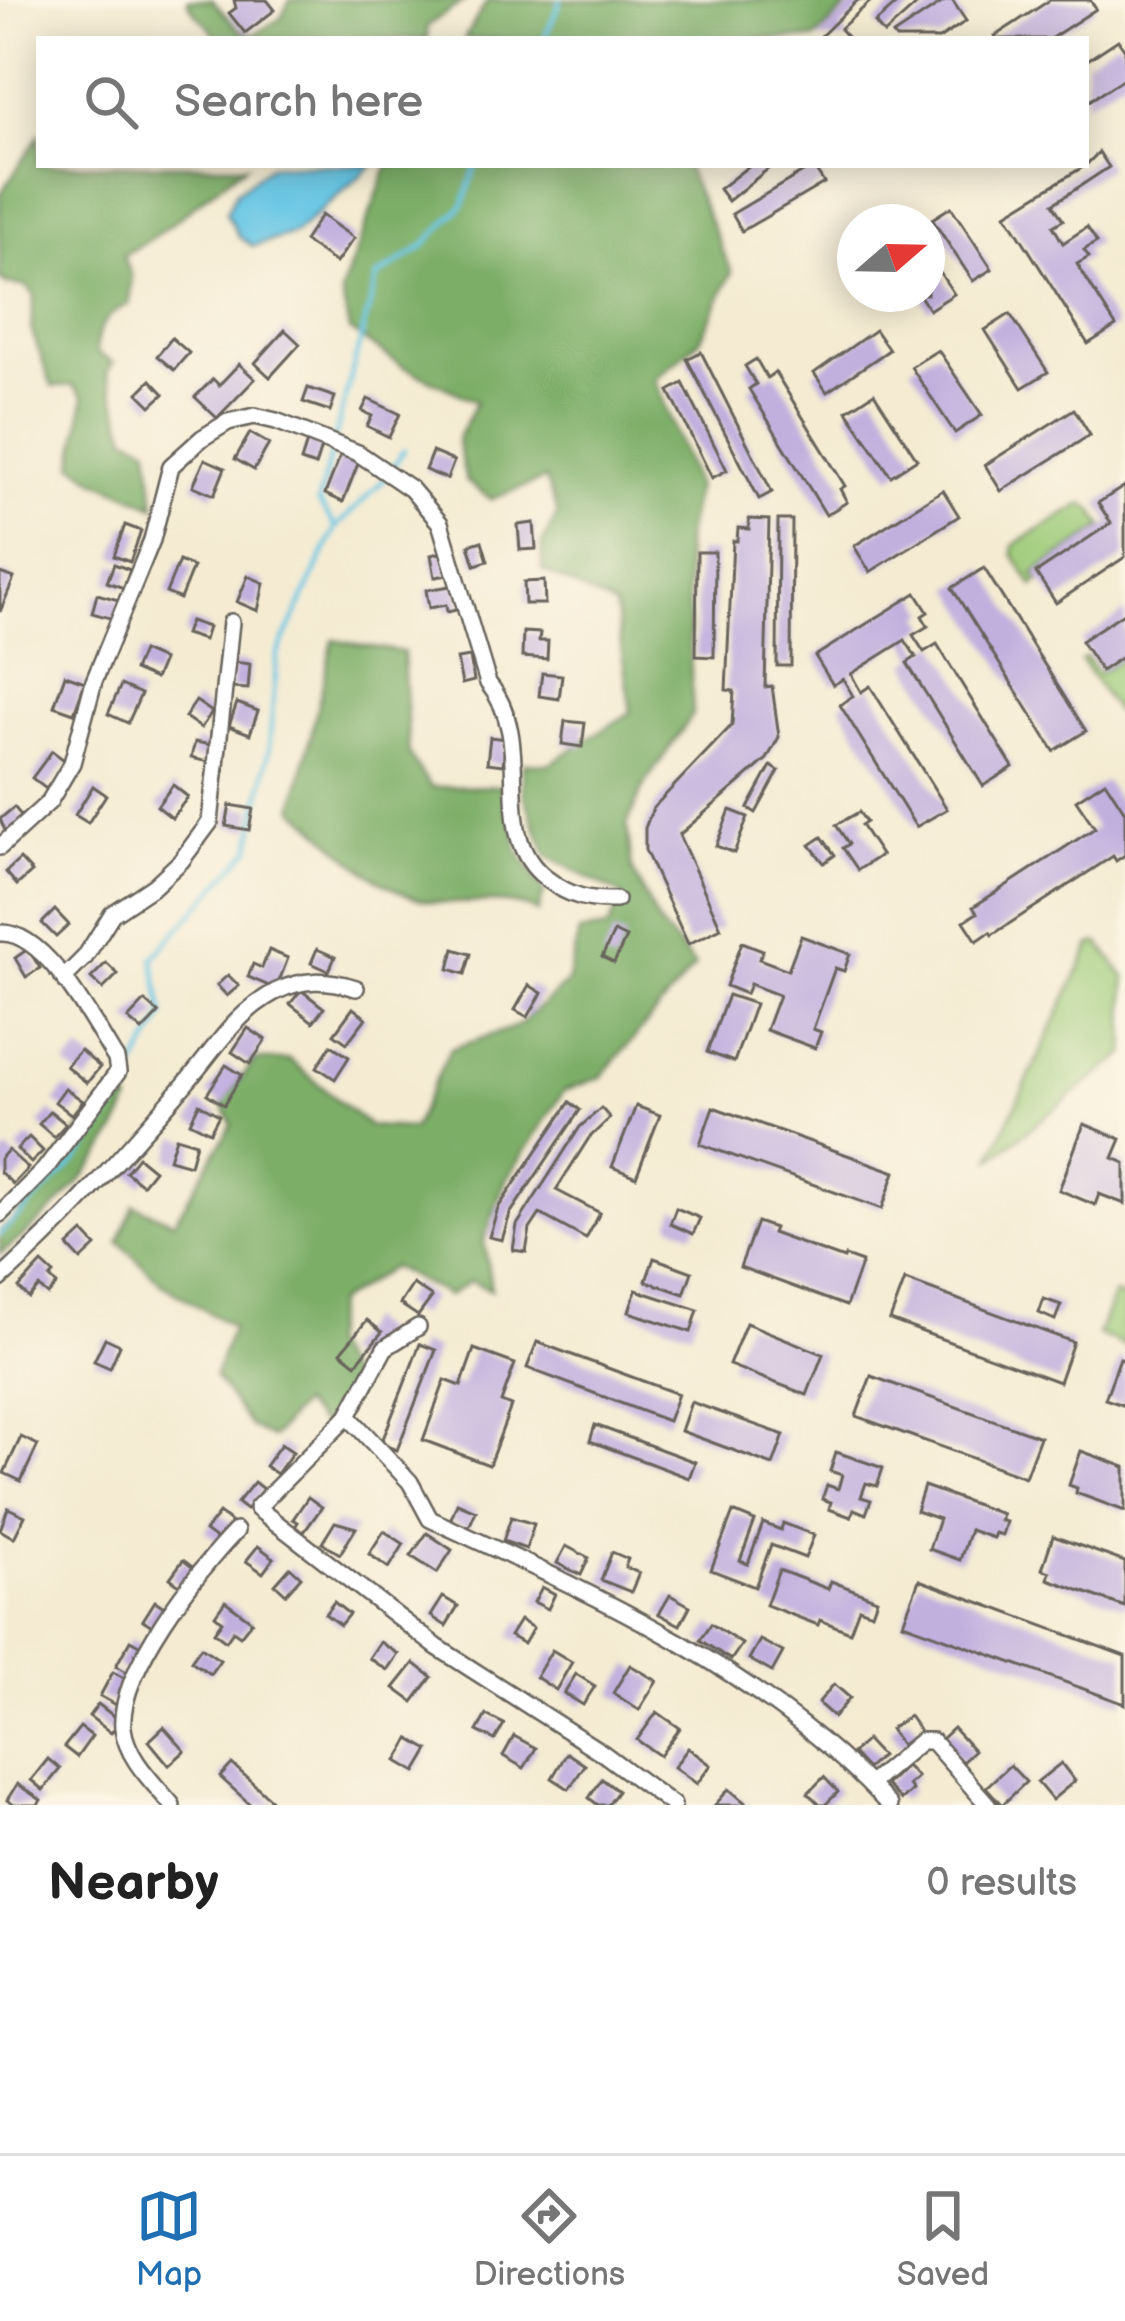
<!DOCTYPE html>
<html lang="en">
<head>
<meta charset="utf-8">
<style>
  :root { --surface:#fff; --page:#f2f2f2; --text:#222; --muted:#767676; --line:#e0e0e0; --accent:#1f6fb2 }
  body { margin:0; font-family:"Balsamiq Sans",sans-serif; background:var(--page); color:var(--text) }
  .compass { position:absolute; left:837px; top:204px; width:108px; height:108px; border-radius:50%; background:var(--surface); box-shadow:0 6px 30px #0003; rotate:70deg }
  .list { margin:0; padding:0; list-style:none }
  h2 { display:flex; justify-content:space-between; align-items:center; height:156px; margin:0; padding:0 48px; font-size:51px }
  h2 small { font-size:39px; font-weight:400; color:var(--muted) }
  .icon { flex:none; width:66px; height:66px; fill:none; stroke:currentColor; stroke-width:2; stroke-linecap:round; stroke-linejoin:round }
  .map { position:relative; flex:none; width:1125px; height:1805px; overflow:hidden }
  .search { position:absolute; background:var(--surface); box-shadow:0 6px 30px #0003; left:36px; right:36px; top:36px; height:132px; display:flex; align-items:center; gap:30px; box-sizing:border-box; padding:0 42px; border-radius:0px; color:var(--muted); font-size:45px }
  .sheet { height:348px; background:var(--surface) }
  nav { display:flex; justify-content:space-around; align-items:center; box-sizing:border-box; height:168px; border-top:3px solid var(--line); background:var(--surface); font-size:33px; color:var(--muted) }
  nav a { display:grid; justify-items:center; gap:6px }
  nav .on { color:var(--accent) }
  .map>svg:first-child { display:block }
  .green { fill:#9cca78; stroke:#5c734a; stroke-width:3 }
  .forest { fill:#7dae68; stroke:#4c6542; stroke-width:3 }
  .water { fill:#66c6e5; stroke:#417180; stroke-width:3 }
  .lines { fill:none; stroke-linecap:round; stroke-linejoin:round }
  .stream { stroke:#66c6e5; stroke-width:4.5 }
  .building { fill:#c1afde }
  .street-casing { stroke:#68645c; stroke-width:20 }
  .street { stroke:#fff; stroke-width:15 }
</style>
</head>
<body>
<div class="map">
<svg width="1125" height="1805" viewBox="0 0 1125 1805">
  <rect width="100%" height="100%" fill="#fcf5e5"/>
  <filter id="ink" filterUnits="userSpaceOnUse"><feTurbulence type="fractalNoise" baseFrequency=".00833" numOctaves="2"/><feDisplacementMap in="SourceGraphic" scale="24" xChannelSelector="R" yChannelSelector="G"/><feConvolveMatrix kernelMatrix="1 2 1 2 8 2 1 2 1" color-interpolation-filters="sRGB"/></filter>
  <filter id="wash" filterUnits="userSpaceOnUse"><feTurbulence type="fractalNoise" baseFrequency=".004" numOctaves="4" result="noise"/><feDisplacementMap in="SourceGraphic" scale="48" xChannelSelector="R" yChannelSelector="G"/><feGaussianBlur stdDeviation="2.7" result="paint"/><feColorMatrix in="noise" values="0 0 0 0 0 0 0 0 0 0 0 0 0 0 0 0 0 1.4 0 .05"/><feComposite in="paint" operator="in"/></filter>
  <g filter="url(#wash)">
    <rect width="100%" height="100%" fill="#f4ebd2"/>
    <g class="green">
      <polygon points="1083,504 1092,509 1103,527 1034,573 1039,582 1033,586 1013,554 1014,545"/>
      <polygon points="1125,656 1125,716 1119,717 1081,660 1086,657 1098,674"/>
      <polygon points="1099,943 1125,977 1125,1054 990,1160 1091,945"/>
      <polygon points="1114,1294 1125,1298 1125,1346 1098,1335"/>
    </g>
    <g class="forest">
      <path d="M187,0H212L240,31L253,35L281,18L290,0H465L427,26L428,39H216C210,21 193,17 187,0Z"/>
      <polygon points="488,0 854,0 815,39 464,39"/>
      <path d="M39,135V165H246C204,195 168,232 123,255L132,277L129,304C107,314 94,328 97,353L113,363L107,372L127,436L149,447L155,506L95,480L74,464L84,398L73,385L52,387L31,329L34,295L26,286L6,284L0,279V195Z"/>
      <polygon points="388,165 685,165 732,272 700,340 655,379 696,486 685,542 693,714 644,785 627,825 632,869 658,923 695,966 601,1077 564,1091 505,1182 484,1239 491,1290 470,1281 448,1296 392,1267 336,1303 329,1345 353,1383 323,1426 301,1404 272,1438 250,1426 214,1376 232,1327 161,1283 119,1242 134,1205 174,1222 232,1124 222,1104 255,1060 290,1060 369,1126 413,1128 450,1049 518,1026 567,983 579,932 608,928 623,896 547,856 523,792 523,763 549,764 631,712 615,607 542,570 542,543 558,514 545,479 491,499 466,481 457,440 476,402 402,366 349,330 341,292"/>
      <path d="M333,640L403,652L409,755L431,787L508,786L518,850L544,892L538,912C499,892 456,911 416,898C368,883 332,839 294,808Z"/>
      <path d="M112,1095L130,1101C110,1159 49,1218 0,1254V1231L14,1219L90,1117Z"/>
    </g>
    <polygon class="water" points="271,165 373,165 294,234 253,246 239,237 226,213 236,192"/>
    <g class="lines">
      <g class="stream">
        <polyline points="544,39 561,0"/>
        <polyline points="337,527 385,478 404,450"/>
        <polyline points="130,1076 164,1016 153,958 251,848 269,749 277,656 336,527 318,502 377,277 421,248 464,204 476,165"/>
        <polyline points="0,1234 78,1159 121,1099"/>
      </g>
    </g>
    <g id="blocks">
      <g class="building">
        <polygon points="234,0 267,0 275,10 245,33 229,13 236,8"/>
        <polygon points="858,0 872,0 840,29 849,39 818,39"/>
        <polygon points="901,0 922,0 884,34 875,23"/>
        <polygon points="946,0 952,0 966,21 939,39 896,39 893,35"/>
        <polygon points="1050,0 1090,0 1096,9 1050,39 997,39 995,36"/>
        <polygon points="1118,40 1125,50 1125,78 1086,103 1086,61"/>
        <polygon points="1099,152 1109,167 1053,204 1063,220 1053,226 1063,243 1087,227 1097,242 1084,250 1089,257 1077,264 1116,326 1088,344 1006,214 1086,165"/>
        <polygon points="750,165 773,165 728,201 719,189"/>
        <polygon points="813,166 824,183 742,231 732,214"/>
        <polygon points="951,207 992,269 973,281 932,219"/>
        <polygon points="321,215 354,238 336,263 304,241"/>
        <polygon points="927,253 954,294 929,310 919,294 927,294"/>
        <polygon points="1010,314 1048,372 1022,388 985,330"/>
        <polygon points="285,330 300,344 270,377 255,363"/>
        <polygon points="875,330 889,350 827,392 814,373"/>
        <polygon points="172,338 189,353 174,370 157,356"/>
        <polygon points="938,350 982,415 955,433 911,367"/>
        <polygon points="701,352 772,492 759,499 687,359"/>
        <polygon points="756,359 767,378 775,372 845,486 840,489 847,502 826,515 749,389 756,384 745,366"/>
        <polygon points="239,364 255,379 217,418 195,397 213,379 219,385"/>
        <polygon points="151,380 164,394 151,406 138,393"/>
        <polygon points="683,383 727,470 712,478 669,391"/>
        <polygon points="308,388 335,397 330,411 303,402"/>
        <polygon points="874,393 917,459 891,476 847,411"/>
        <polygon points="368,399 400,414 389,437 367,426 372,416 362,411"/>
        <polygon points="1074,409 1090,435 1001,491 985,465"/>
        <polygon points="250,433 269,444 254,470 235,459"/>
        <polygon points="308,439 322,444 315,466 301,461"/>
        <polygon points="432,452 454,461 447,479 425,470"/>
        <polygon points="341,454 359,461 343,502 325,494"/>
        <polygon points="205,459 225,468 214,495 193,486"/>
        <polygon points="1125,486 1125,557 1056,603 1036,573 1111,523 1098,503"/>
        <polygon points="943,490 959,516 870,572 854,546"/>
        <polygon points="749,519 769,520 765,687 772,686 779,737 767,759 679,835 721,928 688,944 645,850 645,828 653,808 732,725 734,691 726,690 733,541 737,541 738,528 749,529"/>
        <polygon points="778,520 792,520 791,666 777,666"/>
        <polygon points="534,523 536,549 520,550 518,525"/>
        <polygon points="125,525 141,531 130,562 114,556"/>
        <polygon points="482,541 488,561 475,565 469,545"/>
        <polygon points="445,552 449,575 435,577 431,555"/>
        <polygon points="697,552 715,552 714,657 696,656"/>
        <polygon points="179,561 193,567 180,599 166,593"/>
        <polygon points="114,564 130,570 124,588 107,582"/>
        <polygon points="984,568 1086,731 1054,751 952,588"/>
        <polygon points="0,573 14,578 0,612"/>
        <polygon points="248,576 264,583 258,611 237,602"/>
        <polygon points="544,581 545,604 525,604 524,582"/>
        <polygon points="457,585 461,609 447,612 446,605 429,608 426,590"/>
        <polygon points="916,593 928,612 922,616 928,626 913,635 924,652 937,644 1013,767 983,786 907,663 916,657 905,640 851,674 861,692 870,686 947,809 916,827 840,705 853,696 843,679 833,685 815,656"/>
        <polygon points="97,594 122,601 117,620 92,613"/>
        <polygon points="1125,612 1125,655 1101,671 1081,641"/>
        <polygon points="190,621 208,627 204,640 185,634"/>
        <polygon points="523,632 540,633 539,641 548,641 547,659 522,657"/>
        <polygon points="142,651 163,660 155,679 134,670"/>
        <polygon points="470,657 474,681 462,684 457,659"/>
        <polygon points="234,662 250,664 248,689 231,688"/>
        <polygon points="542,673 562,675 559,699 539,696"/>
        <polygon points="65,675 85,682 74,713 54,706"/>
        <polygon points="121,685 141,694 128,723 108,714"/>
        <polygon points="196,701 212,712 201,728 185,717"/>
        <polygon points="237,703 258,711 250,734 229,726"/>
        <polygon points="565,721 585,723 582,747 562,744"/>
        <polygon points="490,737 506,739 503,765 487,763"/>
        <polygon points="195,742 212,745 208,762 191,758"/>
        <polygon points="52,751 67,762 46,789 32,778"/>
        <polygon points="771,766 779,771 756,813 748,808"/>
        <polygon points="1105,781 1125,812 1125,855 1116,861 1113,856 992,935 990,932 977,941 964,921 977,913 973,907 1095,828 1076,800"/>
        <polygon points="173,785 188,797 172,818 157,806"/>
        <polygon points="93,786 106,795 88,823 75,815"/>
        <polygon points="230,805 253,809 249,830 226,826"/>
        <polygon points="14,807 25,820 7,835 0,819"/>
        <polygon points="730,810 748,817 734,853 716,846"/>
        <polygon points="859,812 866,822 861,825 881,855 858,870 843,848 849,844 836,825"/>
        <polygon points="822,837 835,855 824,863 810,845"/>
        <polygon points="20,859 32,872 17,885 6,872"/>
        <polygon points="55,910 69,925 56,937 42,923"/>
        <polygon points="614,932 626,938 614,963 602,957"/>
        <polygon points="801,936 850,954 844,971 835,968 813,1029 821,1032 815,1048 766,1030 779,995 750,984 746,994 726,986 742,942 763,950 759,959 788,970"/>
        <polygon points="28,949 40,968 26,977 15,958"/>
        <polygon points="317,949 335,957 329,971 311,963"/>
        <polygon points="454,949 471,954 465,974 449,969"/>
        <polygon points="269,950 288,958 276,989 248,977 253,964 262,968"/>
        <polygon points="106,963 118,974 103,989 91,978"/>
        <polygon points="228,975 239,986 227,996 217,985"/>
        <polygon points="529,985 542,993 528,1017 515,1010"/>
        <polygon points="301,990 324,1008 313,1022 290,1004"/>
        <polygon points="728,995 755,1004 734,1062 707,1052"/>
        <polygon points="145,1001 159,1013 142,1031 128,1019"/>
        <polygon points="353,1008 366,1018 347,1043 334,1034"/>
        <polygon points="248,1028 266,1040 250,1064 232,1052"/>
        <polygon points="331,1045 349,1057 335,1079 317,1067"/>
        <polygon points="80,1050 100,1067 87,1083 66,1066"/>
        <polygon points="226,1065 242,1075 224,1105 207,1094"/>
        <polygon points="65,1088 83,1101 72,1115 55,1102"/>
        <polygon points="570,1102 580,1110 510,1214 502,1240 489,1237 498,1208"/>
        <polygon points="199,1104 219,1115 210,1132 190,1122"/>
        <polygon points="636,1106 660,1115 636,1177 612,1167"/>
        <polygon points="713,1107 895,1172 882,1209 700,1144"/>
        <polygon points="601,1108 610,1118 589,1138 556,1190 600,1213 586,1239 540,1214 530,1229 526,1252 513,1250 517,1225 580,1127"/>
        <polygon points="50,1111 66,1124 54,1137 39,1124"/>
        <polygon points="1084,1124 1121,1139 1113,1158 1125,1163 1125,1204 1099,1194 1095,1205 1059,1190"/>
        <polygon points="29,1137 43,1151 31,1163 17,1149"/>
        <polygon points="176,1137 196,1143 190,1165 169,1159"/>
        <polygon points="8,1150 28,1168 13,1184 0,1172 0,1159"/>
        <polygon points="138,1157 154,1170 142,1185 126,1172"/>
        <polygon points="676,1208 700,1218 693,1234 670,1224"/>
        <polygon points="757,1222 774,1228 772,1233 844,1259 845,1256 862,1262 846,1306 740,1267"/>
        <polygon points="83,1232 96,1246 81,1260 68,1246"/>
        <polygon points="654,1258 692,1272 684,1294 646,1281"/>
        <polygon points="42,1263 54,1274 50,1278 57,1285 48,1295 39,1287 29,1298 19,1288"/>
        <polygon points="905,1280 1073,1342 1059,1382 890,1320"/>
        <polygon points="413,1284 432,1297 418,1316 400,1304"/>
        <polygon points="636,1290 698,1310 691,1332 629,1312"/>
        <polygon points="1044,1299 1061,1305 1055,1320 1039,1313"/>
        <polygon points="367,1320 382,1332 356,1364 341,1352"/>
        <polygon points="746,1323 823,1354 807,1395 729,1365"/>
        <polygon points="105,1338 120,1345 110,1368 94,1361"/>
        <polygon points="537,1342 678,1394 668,1421 527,1368"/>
        <polygon points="420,1344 436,1350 397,1450 381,1444"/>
        <polygon points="474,1349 515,1364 501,1402 511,1406 489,1465 423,1440 445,1380 461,1386"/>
        <polygon points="1120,1358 1125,1360 1125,1406 1105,1399"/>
        <polygon points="871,1376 1040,1437 1025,1477 856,1416"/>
        <polygon points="691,1402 784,1435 773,1465 681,1431"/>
        <polygon points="595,1425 695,1462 689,1478 590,1441"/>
        <polygon points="21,1437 38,1445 21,1481 4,1473"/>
        <polygon points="281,1444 293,1452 277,1474 265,1466"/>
        <polygon points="1081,1451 1125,1467 1125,1511 1076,1493 1077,1488 1069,1485"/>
        <polygon points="836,1452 883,1468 877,1486 866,1483 861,1497 871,1500 866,1514 854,1509 851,1517 829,1509 831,1502 822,1499 827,1485 838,1489 842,1475 830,1471"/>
        <polygon points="254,1482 263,1489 246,1510 237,1503"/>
        <polygon points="924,1486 1002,1514 1000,1520 1006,1522 1002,1535 995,1533 993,1538 970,1530 960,1560 929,1549 939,1519 916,1511"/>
        <polygon points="308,1497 322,1507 304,1532 295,1527 298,1522 293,1519"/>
        <polygon points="457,1503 476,1511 468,1529 450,1521"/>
        <polygon points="8,1508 25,1516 14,1538 0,1530"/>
        <polygon points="733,1512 755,1521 740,1561 748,1564 763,1523 781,1530 783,1523 814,1535 805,1558 771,1545 755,1587 711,1570"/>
        <polygon points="219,1513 234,1525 221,1543 205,1531"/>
        <polygon points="511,1517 534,1524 526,1549 503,1541"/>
        <polygon points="335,1522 356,1528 340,1554 322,1543"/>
        <polygon points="384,1531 404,1544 389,1568 369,1554"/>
        <polygon points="427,1533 452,1550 437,1573 411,1556"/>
        <polygon points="1053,1536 1125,1562 1125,1607 1048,1579 1050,1572 1042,1569"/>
        <polygon points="258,1546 274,1558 263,1573 246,1561"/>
        <polygon points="566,1546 589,1558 581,1575 557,1563"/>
        <polygon points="612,1552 628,1559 625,1567 639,1573 631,1592 601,1580"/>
        <polygon points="183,1560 195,1569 182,1587 170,1578"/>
        <polygon points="290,1567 301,1577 286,1594 275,1584"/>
        <polygon points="779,1570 828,1589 831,1581 877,1599 872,1613 859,1608 850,1632 820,1620 818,1625 766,1605"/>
        <polygon points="919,1580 1125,1656 1125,1704 903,1623"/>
        <polygon points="542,1587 555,1594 548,1609 534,1602"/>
        <polygon points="670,1595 690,1606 680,1625 659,1614"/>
        <polygon points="443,1597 458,1606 446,1626 431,1616"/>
        <polygon points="155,1601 167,1609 155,1628 143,1620"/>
        <polygon points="225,1601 252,1621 240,1636 233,1631 226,1641 214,1632 222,1621 215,1615"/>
        <polygon points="334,1602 349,1614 340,1625 325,1614"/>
        <polygon points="520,1620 533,1628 524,1644 510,1636"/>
        <polygon points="711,1624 742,1644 731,1660 700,1640"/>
        <polygon points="130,1640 146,1649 132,1675 116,1666"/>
        <polygon points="760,1640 783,1652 772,1672 749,1659"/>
        <polygon points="380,1642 398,1654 387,1670 369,1658"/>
        <polygon points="201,1647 220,1660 210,1674 191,1661"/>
        <polygon points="552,1650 572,1662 556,1690 536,1677"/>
        <polygon points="414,1663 432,1677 413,1702 394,1688"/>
        <polygon points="630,1665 657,1681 639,1710 613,1693"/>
        <polygon points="113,1672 133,1683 120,1707 100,1696"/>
        <polygon points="576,1674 595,1686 583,1705 564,1693"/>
        <polygon points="834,1684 850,1698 834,1717 818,1703"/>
        <polygon points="98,1704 120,1721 111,1733 89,1716"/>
        <polygon points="657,1712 680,1728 660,1756 637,1740"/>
        <polygon points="486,1715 504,1724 495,1740 477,1731"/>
        <polygon points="909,1716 920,1732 901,1745 890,1729"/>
        <polygon points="80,1727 92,1736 77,1757 64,1747"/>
        <polygon points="164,1727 185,1751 169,1765 149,1741"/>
        <polygon points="953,1728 974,1751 962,1762 940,1740"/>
        <polygon points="514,1736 536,1748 524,1768 503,1756"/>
        <polygon points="410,1739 429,1750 416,1772 397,1761"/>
        <polygon points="866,1740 881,1756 867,1769 852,1753"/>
        <polygon points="688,1748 711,1765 697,1784 674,1767"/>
        <polygon points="567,1753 585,1765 569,1789 552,1778"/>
        <polygon points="48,1759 60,1769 43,1790 31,1780"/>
        <polygon points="1061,1763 1075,1781 1052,1800 1037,1782"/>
        <polygon points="232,1764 277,1805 251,1805 220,1777"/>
        <polygon points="1010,1765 1026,1782 1002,1805 986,1787"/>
        <polygon points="906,1766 917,1777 908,1785 912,1790 901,1800 886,1785"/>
        <polygon points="824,1777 838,1792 825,1805 820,1805 808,1793"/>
        <polygon points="602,1779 618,1791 608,1805 598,1805 589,1798"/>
        <polygon points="17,1784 41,1800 38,1805 14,1805 7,1800"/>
        <polygon points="729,1789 748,1805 715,1805"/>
      </g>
    </g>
  </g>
  <g filter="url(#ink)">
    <use href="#blocks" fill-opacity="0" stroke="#68645c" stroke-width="3"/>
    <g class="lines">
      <defs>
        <g id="street">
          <path d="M0,847L49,802L72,763L94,681L152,540L171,466L202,438L228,422L255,416L276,421L358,453L411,489L440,523L488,683C539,744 486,834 547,879C569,896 589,901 616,900"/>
          <path d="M0,933C46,930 94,1025 116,1059L118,1072L45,1169L0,1214"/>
          <polyline points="64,978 85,957 112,914 154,886 181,861 210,822 231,622"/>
          <path d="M0,1279C65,1221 121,1157 179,1091C211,1056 232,1015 275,992C303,978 327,979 356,988"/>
          <polyline points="418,1327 385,1348 348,1416 257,1508 437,1647 604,1754 673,1805"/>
          <path d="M348,1416L410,1482L430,1519C596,1595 763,1669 889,1805"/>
          <polyline points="870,1784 921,1741 932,1741 988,1805"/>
          <path d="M172,1805C153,1782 127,1759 123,1728C118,1671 198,1570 236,1531"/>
        </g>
      </defs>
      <use href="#street" class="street-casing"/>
      <use href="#street" class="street"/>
    </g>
  </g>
</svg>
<svg class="compass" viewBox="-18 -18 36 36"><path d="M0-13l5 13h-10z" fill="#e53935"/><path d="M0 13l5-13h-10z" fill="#767676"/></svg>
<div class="search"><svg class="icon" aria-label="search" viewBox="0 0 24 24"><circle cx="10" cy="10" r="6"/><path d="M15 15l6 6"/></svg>Search here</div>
</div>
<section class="sheet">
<h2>Nearby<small>0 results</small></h2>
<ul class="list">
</ul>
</section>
<nav>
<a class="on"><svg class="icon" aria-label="map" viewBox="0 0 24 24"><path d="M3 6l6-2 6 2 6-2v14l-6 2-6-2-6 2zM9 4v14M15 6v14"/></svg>Map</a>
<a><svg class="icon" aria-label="directions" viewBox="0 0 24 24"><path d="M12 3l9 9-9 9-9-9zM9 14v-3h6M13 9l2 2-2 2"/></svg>Directions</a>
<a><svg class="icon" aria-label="saved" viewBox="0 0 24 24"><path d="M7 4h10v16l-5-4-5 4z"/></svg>Saved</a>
</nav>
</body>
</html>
